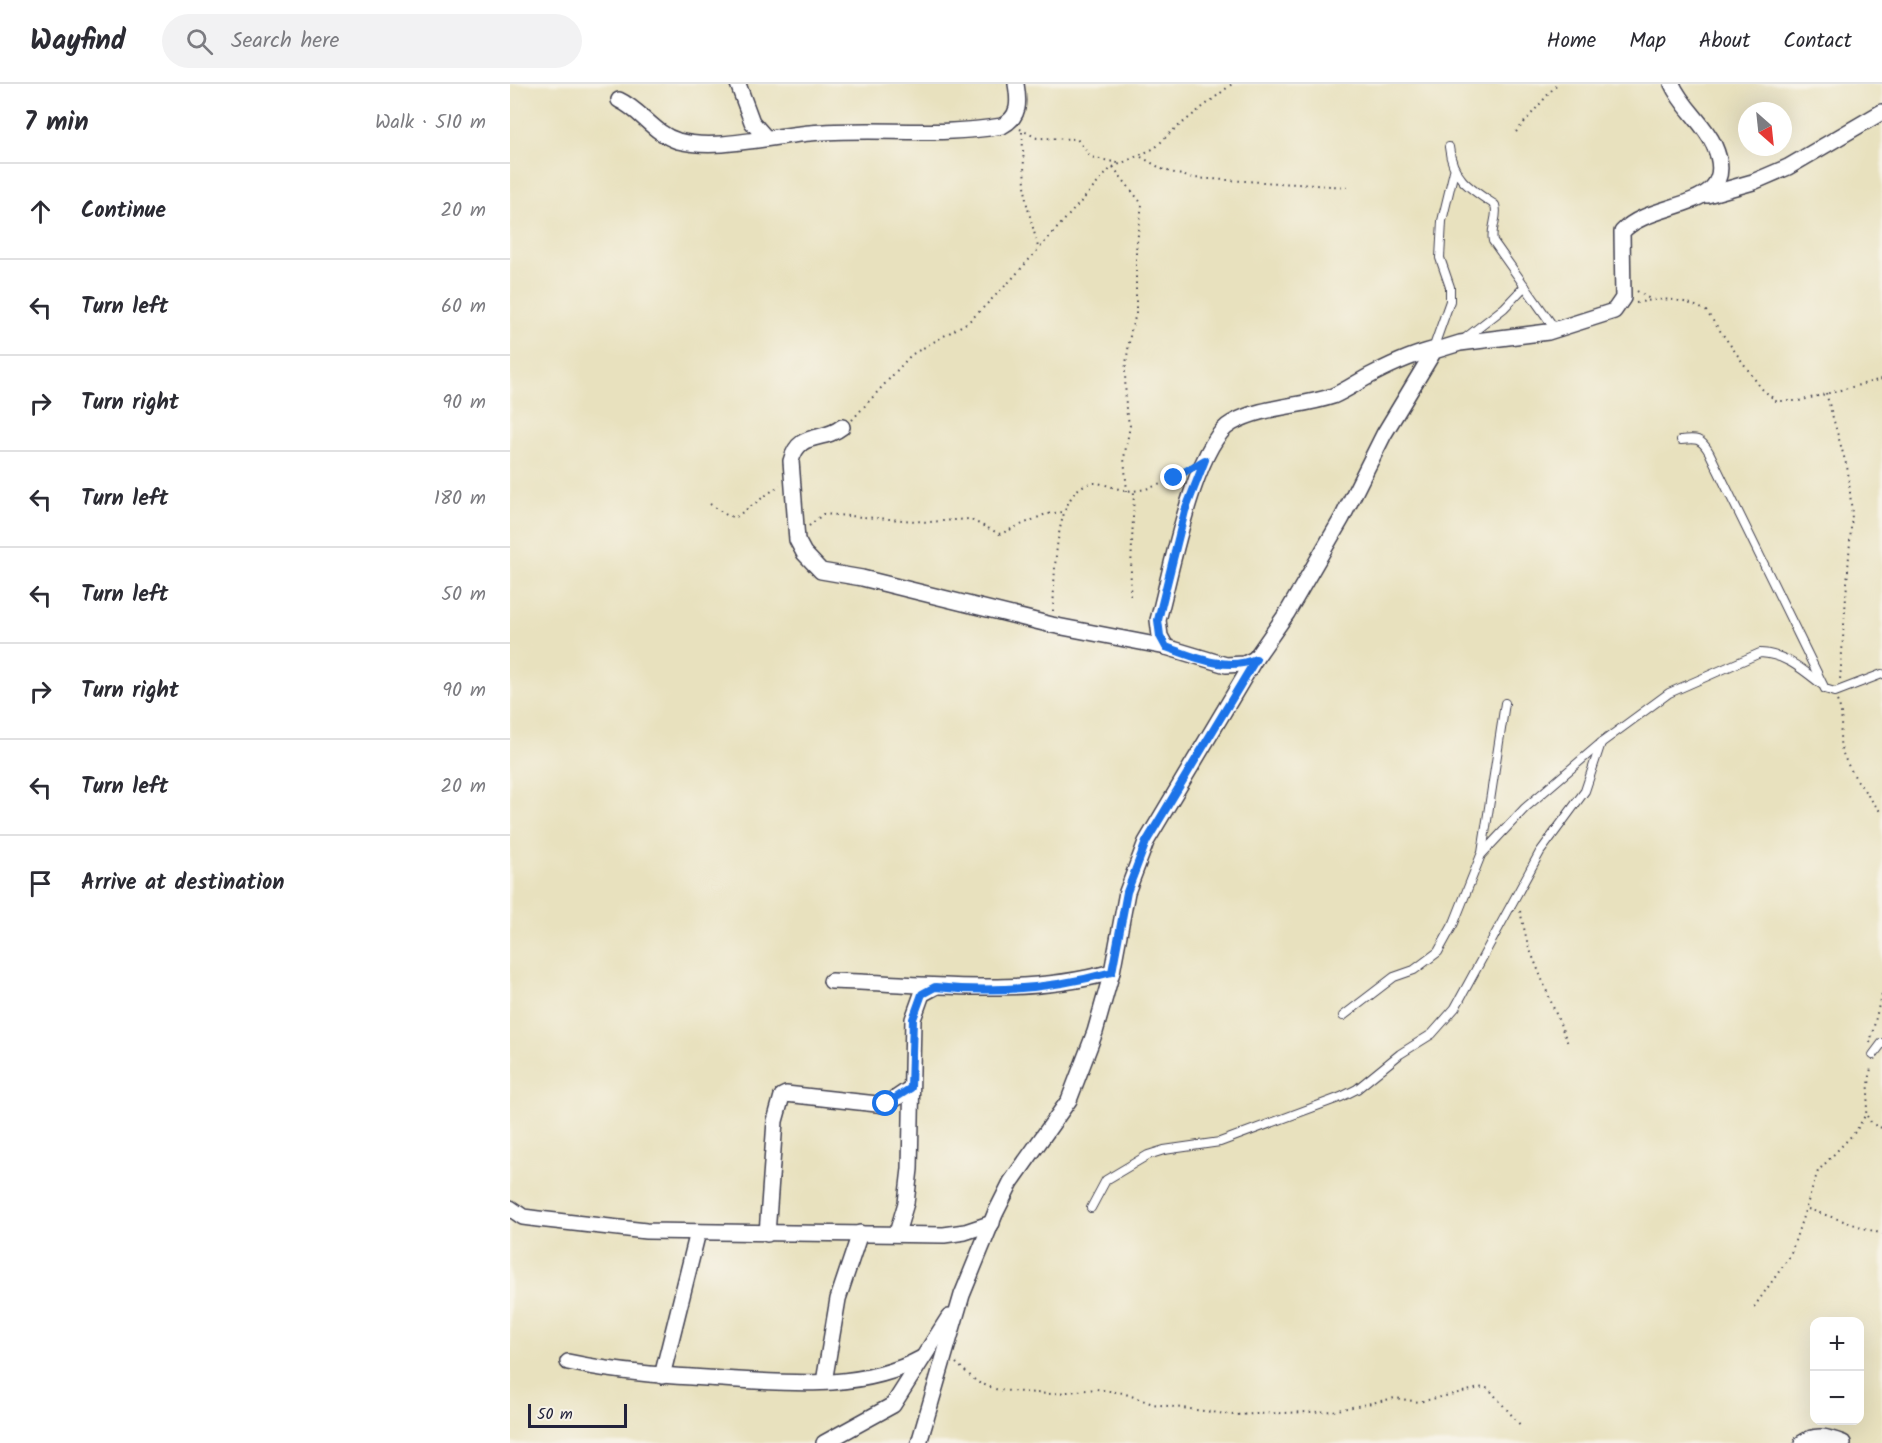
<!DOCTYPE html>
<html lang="en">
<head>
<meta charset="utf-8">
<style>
  :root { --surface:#fff; --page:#f2f2f3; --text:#2b2b33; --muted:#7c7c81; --line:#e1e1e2 }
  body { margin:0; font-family:Kalam,sans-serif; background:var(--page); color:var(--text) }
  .controls { position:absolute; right:18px; bottom:18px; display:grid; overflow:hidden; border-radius:12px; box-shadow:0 6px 24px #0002 }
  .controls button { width:54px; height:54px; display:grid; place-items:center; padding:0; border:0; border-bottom:2px solid var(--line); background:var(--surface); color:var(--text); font:30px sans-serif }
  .compass { position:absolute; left:1228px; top:18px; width:54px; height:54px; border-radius:50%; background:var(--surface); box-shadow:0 6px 24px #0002; rotate:153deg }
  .scale { position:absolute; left:18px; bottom:15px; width:99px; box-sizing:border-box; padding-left:6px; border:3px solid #22223b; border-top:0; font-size:16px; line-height:21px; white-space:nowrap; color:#22223b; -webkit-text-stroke:4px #f7f3e8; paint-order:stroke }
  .stop { position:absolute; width:18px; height:18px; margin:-14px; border:4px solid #1a73e8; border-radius:50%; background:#fff }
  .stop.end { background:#1a73e8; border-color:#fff; box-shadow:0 2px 6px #0008 }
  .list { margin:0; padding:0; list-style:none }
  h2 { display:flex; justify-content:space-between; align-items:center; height:78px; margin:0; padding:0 24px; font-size:26px }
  h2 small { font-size:20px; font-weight:400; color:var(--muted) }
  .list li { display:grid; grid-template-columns:39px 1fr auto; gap:18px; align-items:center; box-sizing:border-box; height:96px; padding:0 24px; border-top:2px solid var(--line) }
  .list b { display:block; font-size:22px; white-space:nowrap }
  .list em { font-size:20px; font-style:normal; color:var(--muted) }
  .icon { flex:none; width:33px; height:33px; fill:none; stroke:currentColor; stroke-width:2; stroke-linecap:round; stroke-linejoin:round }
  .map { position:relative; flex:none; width:1372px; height:1359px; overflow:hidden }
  header { display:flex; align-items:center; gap:36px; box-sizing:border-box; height:84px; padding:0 30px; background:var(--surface); border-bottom:2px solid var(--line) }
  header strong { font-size:28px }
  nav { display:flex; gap:33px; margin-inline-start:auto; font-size:21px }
  .search { width:420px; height:54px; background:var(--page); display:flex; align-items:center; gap:15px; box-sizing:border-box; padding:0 21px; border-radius:33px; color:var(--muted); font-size:22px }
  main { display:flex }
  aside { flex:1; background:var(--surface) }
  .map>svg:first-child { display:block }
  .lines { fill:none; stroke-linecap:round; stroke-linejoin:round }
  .service-casing { stroke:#403f4f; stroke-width:10 }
  .minor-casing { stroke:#403f4f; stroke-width:18 }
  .path { stroke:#403f4f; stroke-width:2; stroke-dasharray:1.5 4.5; stroke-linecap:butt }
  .service { stroke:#fff; stroke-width:8 }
  .minor { stroke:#fff; stroke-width:15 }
  .route { stroke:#1a73e8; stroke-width:8 }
</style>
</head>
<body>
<header>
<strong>Wayfind</strong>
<div class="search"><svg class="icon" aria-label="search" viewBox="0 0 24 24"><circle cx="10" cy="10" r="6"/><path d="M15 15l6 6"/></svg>Search here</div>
<nav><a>Home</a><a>Map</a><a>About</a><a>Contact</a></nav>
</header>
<main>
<aside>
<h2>7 min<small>Walk · 510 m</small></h2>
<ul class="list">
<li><svg class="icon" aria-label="ahead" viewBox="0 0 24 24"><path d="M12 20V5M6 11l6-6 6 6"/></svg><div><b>Continue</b></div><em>20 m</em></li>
<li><svg class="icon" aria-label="left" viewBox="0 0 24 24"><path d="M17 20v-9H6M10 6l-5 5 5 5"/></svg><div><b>Turn left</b></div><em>60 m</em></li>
<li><svg class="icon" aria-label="right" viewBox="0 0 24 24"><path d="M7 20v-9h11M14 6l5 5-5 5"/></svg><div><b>Turn right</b></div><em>90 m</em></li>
<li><svg class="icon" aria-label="left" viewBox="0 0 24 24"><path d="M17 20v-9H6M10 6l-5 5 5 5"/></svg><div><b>Turn left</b></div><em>180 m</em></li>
<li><svg class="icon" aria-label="left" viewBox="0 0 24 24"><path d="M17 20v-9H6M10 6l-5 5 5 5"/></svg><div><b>Turn left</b></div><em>50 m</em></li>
<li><svg class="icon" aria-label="right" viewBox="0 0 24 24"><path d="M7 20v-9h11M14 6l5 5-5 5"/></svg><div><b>Turn right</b></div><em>90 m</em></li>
<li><svg class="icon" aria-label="left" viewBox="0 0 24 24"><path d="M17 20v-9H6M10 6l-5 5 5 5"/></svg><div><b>Turn left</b></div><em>20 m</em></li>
<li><svg class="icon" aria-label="arrive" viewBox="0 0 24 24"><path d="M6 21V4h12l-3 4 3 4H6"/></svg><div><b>Arrive at destination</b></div></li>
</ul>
</aside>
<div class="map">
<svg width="1372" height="1359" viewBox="0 0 1372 1359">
  <rect width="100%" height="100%" fill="#f7f3e8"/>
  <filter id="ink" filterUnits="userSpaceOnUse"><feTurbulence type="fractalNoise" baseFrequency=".0167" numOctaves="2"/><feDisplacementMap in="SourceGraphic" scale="12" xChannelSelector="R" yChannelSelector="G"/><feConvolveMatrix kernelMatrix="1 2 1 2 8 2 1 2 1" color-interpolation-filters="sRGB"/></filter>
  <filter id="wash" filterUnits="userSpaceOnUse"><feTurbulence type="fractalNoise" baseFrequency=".008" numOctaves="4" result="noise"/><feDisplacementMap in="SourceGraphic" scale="24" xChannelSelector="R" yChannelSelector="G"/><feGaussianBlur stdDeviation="1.35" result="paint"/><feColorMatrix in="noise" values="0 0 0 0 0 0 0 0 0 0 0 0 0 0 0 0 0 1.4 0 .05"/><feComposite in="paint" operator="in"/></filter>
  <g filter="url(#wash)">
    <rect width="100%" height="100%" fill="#e8e1be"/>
  </g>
  <g filter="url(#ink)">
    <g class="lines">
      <defs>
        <g id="service">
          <path d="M939,63C942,94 959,104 985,121C989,133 980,144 983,157L1045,245"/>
          <polyline points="953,256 994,224 1015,202"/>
          <polyline points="923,265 940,217 940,203 930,174 932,137 944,87"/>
          <path d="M1171,356C1186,354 1191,354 1199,368L1315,605L1325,608L1372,590"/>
          <polyline points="972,769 995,619"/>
          <path d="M833,932L884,893L904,886L928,868L944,839L971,771L1015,724L1091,659L1159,609L1250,569C1275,570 1292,585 1311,600"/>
          <polyline points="1363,971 1372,959"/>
          <polyline points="581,1124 596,1096 638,1071 654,1066 710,1058 831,1013 847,1005 890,970 922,950 945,924 1030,768 1075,707 1091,659"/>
        </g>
        <g id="minor">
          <polyline points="228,0 242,38 256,54"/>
          <path d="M109,16C131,26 144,50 168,57C207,67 260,52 300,49C364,43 428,53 492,42C510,33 509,18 506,0"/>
          <polyline points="1197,111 1243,98 1278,83 1372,28"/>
          <path d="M332,343C312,359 289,346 281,377L287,456L294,469L311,487L352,494L542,541L656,563L716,581L734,580L745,575"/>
          <path d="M656,563L650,552L648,536C660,494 684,359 722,339C752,322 791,323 823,312C837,306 849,297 863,290C884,279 907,269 930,264"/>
          <path d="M321,897C416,899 509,914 602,888"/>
          <polyline points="0,1124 13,1133 28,1135 136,1147 434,1151 455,1148 482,1139"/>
          <polyline points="387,1149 396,1119 400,1085 403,935 412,910 425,903"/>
          <polyline points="257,1150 265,1037 272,1012 276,1010 376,1021 401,1004"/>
          <path d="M58,1278C109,1289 160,1292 213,1295C278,1299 352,1307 412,1274"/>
          <polyline points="152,1292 188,1148"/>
          <polyline points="314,1298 328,1215 350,1149"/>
          <polyline points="314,1359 383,1321 439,1233"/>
          <path d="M409,1359L452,1211L485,1130L501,1098L559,1016L585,948L602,888L617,808L636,758L745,575L777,529L832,434L874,350L924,267L950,259L1038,248L1104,227L1113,214L1112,148C1142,114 1234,128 1204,61C1194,39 1172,23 1162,0"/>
          <path d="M1292,1359C1306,1349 1317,1353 1333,1359"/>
        </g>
      </defs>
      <use href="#service" class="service-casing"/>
      <use href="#minor" class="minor-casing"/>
      <g class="path">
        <polyline points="510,45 527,54 567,55 581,73 608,79"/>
        <polyline points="512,48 516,117 528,163"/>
        <polyline points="1006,48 1047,0"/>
        <polyline points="631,73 654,86 682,94 839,103"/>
        <polyline points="603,83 632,120 626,166 626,231 621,245 615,287 616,327 620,342 614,374 617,407"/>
        <polyline points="1127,207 1140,215"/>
        <path d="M1126,219C1152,213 1173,214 1196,227L1251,304L1266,317H1289L1372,295"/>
        <polyline points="1316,309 1338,387 1342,430 1330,596"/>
        <polyline points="342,336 401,271 458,238 468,229 500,197 601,84 645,64 661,48 722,0"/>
        <polyline points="200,420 218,432 226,433 270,401"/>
        <polyline points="299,442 313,430 419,438 459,435 490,450 536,430 553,428"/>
        <polyline points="620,512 624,407"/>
        <path d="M543,527C545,498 542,400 584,399C594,399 605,405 615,406C632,410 658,397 673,390"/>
        <path d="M1327,617C1337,635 1326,650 1332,667C1340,690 1358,711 1372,730"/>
        <polyline points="1010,827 1018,861 1059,962"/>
        <polyline points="1360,959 1372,908"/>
        <polyline points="1357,1032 1362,1040 1372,1044"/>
        <polyline points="1298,1125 1372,1150"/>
        <polyline points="1244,1223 1280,1172 1308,1087 1346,1047 1356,1030 1361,982"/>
        <polyline points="446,1279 467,1298 488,1306 539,1310 586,1305 613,1309 643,1320 723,1331 823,1327 885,1314 909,1318 974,1303 979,1305 1012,1343"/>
      </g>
      <use href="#service" class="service"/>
      <use href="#minor" class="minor"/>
    </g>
  </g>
  <g class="lines" filter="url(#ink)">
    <path class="route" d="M376,1020L401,1004L403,935L412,910L425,903C483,909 545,904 602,888L617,808L636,758L746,575C716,588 685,573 656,563L650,552L648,536L675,427L695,376L664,394"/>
  </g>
</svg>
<div class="controls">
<button>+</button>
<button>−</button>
</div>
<svg class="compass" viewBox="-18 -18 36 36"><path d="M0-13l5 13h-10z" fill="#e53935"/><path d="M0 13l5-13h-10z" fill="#7c7c81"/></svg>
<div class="scale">50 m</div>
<div class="stop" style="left:376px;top:1020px"></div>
<div class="stop end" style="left:664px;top:394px"></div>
</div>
</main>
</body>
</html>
